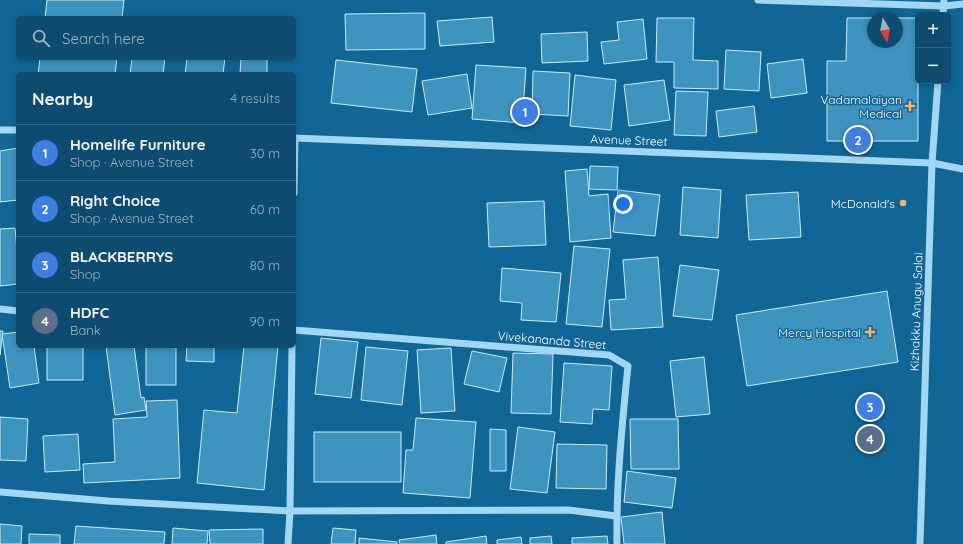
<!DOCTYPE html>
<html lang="en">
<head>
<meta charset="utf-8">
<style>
  :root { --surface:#0d4c70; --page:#165375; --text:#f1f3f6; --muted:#9ab4c3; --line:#2d6383; --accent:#ffb263 }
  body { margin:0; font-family:Quicksand,sans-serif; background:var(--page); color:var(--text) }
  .controls { position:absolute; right:12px; top:12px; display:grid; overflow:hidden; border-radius:6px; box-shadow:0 2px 6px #0003 }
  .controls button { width:36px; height:36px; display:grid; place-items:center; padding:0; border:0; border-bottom:1px solid var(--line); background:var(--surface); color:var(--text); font:20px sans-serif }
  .compass { position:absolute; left:867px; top:12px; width:36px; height:36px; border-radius:50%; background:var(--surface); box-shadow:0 2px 6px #0003; rotate:170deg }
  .you { position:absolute; left:623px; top:204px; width:14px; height:14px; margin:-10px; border:3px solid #fff; border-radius:50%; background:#1a73e8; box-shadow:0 0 0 6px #1a73e833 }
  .badge { display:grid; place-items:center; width:26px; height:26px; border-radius:50%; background:var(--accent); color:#fff; font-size:13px; font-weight:700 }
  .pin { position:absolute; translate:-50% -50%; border:2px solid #fff; box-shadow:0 1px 4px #0006 }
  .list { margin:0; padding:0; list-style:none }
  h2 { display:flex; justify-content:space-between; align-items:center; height:52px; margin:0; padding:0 16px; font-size:17px }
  h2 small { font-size:13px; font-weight:400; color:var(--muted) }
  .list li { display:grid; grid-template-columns:26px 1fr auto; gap:12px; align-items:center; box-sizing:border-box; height:56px; padding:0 16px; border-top:1px solid var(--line) }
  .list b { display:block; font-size:15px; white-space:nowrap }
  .list p { margin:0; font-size:13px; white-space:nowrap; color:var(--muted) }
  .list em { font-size:13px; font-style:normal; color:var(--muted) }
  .icon { flex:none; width:22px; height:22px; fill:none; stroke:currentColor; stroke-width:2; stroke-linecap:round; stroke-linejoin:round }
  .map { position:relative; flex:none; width:963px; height:544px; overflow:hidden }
  .search { position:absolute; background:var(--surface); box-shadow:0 2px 6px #0003; left:16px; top:16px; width:280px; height:44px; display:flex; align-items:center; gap:10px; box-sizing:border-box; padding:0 14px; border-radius:6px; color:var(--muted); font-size:15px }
  .panel { position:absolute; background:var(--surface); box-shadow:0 2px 6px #0003; left:16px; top:72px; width:280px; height:276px; border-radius:6px }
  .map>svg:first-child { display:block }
  .building { fill:#3e93bf; stroke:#c9ebfd }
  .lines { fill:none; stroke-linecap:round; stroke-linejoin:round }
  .minor { stroke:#a1d7f3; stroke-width:7 }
  .poi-dot { fill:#ffb263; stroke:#116696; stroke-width:1.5 }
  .labels { text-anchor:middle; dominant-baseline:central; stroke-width:3; stroke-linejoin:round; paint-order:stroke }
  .poi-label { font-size:12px; fill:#fff; stroke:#116696; text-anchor:end }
  .street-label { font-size:12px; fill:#fff; stroke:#116696 }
</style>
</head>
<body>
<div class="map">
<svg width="963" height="544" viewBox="0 0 963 544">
  <rect width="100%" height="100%" fill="#116696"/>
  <g class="building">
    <polygon points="47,0 124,0 122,18 45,18"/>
    <polygon points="425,13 425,49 346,50 345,14"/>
    <polygon points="492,17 494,42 440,46 437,21"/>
    <polygon points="657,18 694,18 693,60 718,61 718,89 674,88 674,62 656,62"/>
    <polygon points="847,18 884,18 873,18 873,42 897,42 897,18 918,18 918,141 827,141 827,61 846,61"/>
    <polygon points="643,19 647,59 604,64 601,42 619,40 617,22"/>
    <polygon points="587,32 588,61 542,63 541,34"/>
    <polygon points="726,50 761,52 759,91 724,89"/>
    <polygon points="40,58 117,58 115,74 38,74"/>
    <polygon points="132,58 165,58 163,74 130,74"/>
    <polygon points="187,58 225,58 223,74 185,74"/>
    <polygon points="241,58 267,58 267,74 240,74"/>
    <polygon points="803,59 807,93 771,98 767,64"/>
    <polygon points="336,60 417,69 412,112 331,103"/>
    <polygon points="476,65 526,68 522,123 472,119"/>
    <polygon points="533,71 570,73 568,116 532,114"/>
    <polygon points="467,74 472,108 428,115 422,81"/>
    <polygon points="575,75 616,80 611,130 570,126"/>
    <polygon points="664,80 670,120 629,126 624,85"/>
    <polygon points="676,91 708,92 706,136 674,135"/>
    <polygon points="754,106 757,132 719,137 716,111"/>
    <polygon points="18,148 18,200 0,202 0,151"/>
    <polygon points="590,166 618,167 617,190 589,189"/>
    <polygon points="587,169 589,196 608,194 611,238 570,242 565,171"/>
    <polygon points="683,187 721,190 718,238 680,235"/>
    <polygon points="618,190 660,195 655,236 613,232"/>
    <polygon points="798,192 801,237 749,240 746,195"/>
    <polygon points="544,201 546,245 489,247 487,203"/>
    <polygon points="15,228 18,261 18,284 0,286 0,229"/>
    <polygon points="574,246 610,249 602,327 566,324"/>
    <polygon points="658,257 663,327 611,330 609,300 626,299 623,260"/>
    <polygon points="680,265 719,270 712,320 673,316"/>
    <polygon points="502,268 561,273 556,322 521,320 522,303 500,301"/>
    <polygon points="887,291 898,362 747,386 736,315"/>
    <polygon points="0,331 3,331 0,355"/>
    <polygon points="18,332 18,346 34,346 39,383 10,388 2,334"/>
    <polygon points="321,338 358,342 351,398 315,394"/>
    <rect x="47" y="346" width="36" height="34"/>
    <polygon points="106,346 134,346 141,398 144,397 146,410 115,415"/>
    <rect x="146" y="346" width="30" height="39"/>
    <polygon points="187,346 214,346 214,362 186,361"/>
    <polygon points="244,346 278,346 264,490 197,483 204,410 237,413"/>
    <polygon points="366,347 408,351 402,405 361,400"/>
    <polygon points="451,348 455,411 421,413 417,350"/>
    <polygon points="472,351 507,358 499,392 464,384"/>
    <polygon points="513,353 553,354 551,414 511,413"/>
    <polygon points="704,357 710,414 676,417 670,361"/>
    <polygon points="564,363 612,366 609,410 593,409 592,424 560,422"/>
    <polygon points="177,400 180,478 84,483 83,464 115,462 113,419 147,417 146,401"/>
    <polygon points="0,417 28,419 26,461 0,460"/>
    <polygon points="416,418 476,422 470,498 403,493 406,450 413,450"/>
    <polygon points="630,419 678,419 679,469 631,469"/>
    <polygon points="518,427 555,432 547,493 510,489"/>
    <polygon points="490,429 506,430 506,471 490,471"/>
    <rect x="314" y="432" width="87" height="50"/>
    <polygon points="78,434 80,470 45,472 43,436"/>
    <polygon points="557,444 607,445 606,489 556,488"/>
    <polygon points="627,471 676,478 672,508 624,502"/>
    <polygon points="662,512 665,544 624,544 621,517"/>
    <polygon points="0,524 22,526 21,544 0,544"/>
    <polygon points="76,526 165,532 164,544 74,544"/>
    <polygon points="173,528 208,531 207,544 172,544"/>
    <polygon points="333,528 356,530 355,544 331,544"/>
    <polygon points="263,529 263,544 210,544 209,530"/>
    <polygon points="29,534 60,535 60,544 29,544"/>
    <polygon points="436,535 437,544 400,544 399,540"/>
    <polygon points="486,536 487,544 446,544 446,542"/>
    <polygon points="551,536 552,544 530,544 530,538"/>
    <polygon points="607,536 608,544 572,544 572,538"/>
    <polygon points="521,537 522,544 497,544 497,540"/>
    <polygon points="359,538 397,542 397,544 359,544"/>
  </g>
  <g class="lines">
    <g class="minor">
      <polyline points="758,0 944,6 963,4"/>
      <polyline points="943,15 944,0"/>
      <polyline points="0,130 18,130"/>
      <polyline points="294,138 932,163 963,169"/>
      <polyline points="294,193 295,138"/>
      <polyline points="0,309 18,311"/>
      <path d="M294,330L609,355L628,366C622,425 616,485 617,544"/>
      <polyline points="0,492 108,501 290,511 569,510 616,516"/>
      <polyline points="288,544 290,511 292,346"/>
      <polyline points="920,544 932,163 938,81"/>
    </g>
  </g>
  <g class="poi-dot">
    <path d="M908 100h4v4h4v4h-4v4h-4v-4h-4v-4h4z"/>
    <circle cx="903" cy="203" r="4"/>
    <path d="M868 326h4v4h4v4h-4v4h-4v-4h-4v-4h4z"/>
  </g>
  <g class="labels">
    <g class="poi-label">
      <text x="902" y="99">Vadamalaiyan<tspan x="902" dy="14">Medical</tspan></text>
      <text x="895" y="203">McDonald's</text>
      <text x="861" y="332">Mercy Hospital</text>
    </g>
    <g class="street-label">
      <text transform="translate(629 140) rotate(2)">Avenue Street</text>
      <text transform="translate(916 312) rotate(-88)">Kizhakku Anugu Salai</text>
      <text transform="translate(552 340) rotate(5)">Vivekananda Street</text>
    </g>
  </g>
</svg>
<div class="controls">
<button>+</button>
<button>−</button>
</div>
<svg class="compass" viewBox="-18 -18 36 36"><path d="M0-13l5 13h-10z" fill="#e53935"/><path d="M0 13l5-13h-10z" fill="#9ab4c3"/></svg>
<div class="you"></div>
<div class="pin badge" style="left:525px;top:112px;background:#3f7fe0">1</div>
<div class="pin badge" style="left:858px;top:140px;background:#3f7fe0">2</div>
<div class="pin badge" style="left:870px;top:407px;background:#3f7fe0">3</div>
<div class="pin badge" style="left:870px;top:439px;background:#5c6f8a">4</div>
<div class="search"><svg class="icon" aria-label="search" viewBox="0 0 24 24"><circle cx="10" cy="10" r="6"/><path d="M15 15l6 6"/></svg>Search here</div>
<section class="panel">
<h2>Nearby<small>4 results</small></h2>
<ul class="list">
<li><span class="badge" style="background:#3f7fe0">1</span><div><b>Homelife Furniture</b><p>Shop · Avenue Street</p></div><em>30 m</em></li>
<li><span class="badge" style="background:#3f7fe0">2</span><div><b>Right Choice</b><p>Shop · Avenue Street</p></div><em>60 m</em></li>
<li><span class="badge" style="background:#3f7fe0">3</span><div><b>BLACKBERRYS</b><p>Shop</p></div><em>80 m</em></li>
<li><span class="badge" style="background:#5c6f8a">4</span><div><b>HDFC</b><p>Bank</p></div><em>90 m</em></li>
</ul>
</section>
</div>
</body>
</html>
